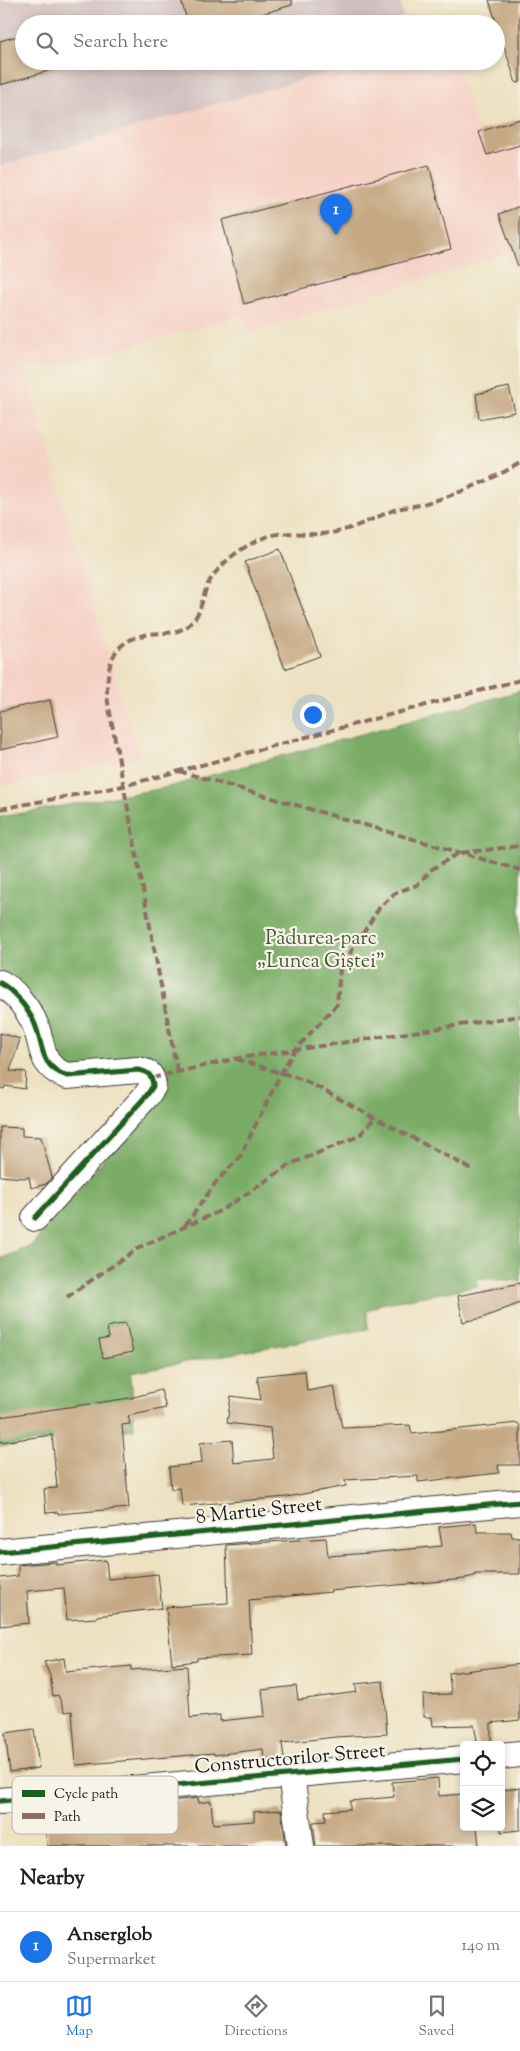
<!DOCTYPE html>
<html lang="en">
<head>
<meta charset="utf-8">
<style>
  :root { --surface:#fff; --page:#f2f2f2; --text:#202124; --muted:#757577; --line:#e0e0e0; --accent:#1a73e8 }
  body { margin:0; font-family:"Sorts Mill Goudy",serif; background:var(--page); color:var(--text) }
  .controls { position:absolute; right:15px; bottom:15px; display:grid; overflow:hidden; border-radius:5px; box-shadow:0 2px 8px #0003 }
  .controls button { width:45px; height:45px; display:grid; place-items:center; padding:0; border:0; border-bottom:1px solid var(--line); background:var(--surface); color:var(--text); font:25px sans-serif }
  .you { position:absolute; left:312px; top:714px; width:18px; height:18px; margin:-12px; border:4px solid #fff; border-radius:50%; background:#1a73e8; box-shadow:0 0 0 8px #1a73e833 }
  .badge { display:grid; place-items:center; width:32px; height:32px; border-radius:50%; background:var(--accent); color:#fff; font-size:16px; font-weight:700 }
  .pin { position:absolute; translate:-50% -41px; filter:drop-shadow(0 1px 2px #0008) }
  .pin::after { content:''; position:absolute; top:26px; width:18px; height:15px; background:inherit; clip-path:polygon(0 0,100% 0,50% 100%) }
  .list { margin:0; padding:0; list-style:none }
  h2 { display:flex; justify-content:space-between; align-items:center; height:65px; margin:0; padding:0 20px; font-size:21px }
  h2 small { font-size:16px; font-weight:400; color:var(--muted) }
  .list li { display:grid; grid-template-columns:32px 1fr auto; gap:15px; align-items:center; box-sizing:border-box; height:70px; padding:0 20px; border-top:1px solid var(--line) }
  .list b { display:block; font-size:19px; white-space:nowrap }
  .list p { margin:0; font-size:16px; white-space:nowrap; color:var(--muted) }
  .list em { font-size:16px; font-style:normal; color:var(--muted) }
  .icon { flex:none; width:28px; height:28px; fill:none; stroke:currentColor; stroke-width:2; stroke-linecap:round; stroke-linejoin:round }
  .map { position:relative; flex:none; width:520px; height:1846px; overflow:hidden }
  .search { position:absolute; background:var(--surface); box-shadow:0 2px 8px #0003; left:15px; right:15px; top:15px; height:55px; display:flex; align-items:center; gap:12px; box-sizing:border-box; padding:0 18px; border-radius:28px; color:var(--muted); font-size:19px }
  .sheet { height:135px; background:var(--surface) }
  nav { display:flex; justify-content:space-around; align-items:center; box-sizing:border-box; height:70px; border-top:1px solid var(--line); background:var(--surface); font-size:14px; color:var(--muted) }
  nav a { display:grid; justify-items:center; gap:2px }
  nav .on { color:var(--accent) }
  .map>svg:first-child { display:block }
  .built { fill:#f6d1c6 }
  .industrial { fill:#d1bfbf }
  .forest { fill:#7aac66; stroke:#4b6441 }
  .building { fill:#c6a984 }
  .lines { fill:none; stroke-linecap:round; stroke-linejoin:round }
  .minor-casing { stroke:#3b3a35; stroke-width:28 }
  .minor { stroke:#fff; stroke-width:26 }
  .quiet { stroke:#8d6e63; stroke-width:4; stroke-dasharray:8 4; stroke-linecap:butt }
  .cycleway-casing { stroke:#f7f3e8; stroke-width:8 }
  .cycleway { stroke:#1b5e20; stroke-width:5 }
  .labels { text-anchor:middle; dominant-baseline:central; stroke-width:4.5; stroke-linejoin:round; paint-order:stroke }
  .park-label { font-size:20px; fill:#48583b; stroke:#f7f3e8 }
  .street-label { font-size:20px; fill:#1c1c1c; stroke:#f7f3e8 }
  .key { fill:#f7f3e8; stroke:#b5b2ab; stroke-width:1 }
  .key-label { font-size:14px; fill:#1c1c1c }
</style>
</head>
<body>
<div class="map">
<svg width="520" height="1846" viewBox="0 0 520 1846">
  <rect width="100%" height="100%" fill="#f7f3e8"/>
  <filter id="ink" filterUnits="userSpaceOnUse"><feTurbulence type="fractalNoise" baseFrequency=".02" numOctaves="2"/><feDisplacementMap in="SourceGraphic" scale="10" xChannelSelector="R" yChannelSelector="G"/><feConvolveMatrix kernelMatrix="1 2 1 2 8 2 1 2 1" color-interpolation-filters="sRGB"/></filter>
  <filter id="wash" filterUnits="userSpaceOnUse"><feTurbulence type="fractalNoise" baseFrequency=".0096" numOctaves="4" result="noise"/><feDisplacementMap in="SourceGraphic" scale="20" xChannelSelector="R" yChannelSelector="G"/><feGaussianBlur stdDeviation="1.12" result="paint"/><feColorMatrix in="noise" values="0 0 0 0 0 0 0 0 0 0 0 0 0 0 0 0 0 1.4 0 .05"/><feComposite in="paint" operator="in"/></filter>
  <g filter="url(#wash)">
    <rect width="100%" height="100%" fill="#ede1c1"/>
    <g class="built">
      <polygon points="403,15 438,16 441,24 398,24"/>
      <polygon points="366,61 454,61 487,155 520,145 520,263 513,266 505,254 248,333 242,315 58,366 24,366 64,509 140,758 0,787 0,166"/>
    </g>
    <polygon class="industrial" points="0,0 399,0 403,15 398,24 24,24 24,61 366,61 0,166"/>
    <path class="forest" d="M520,691V1281L477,1278L478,1286L381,1304L367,1311L368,1329L131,1372L134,1429L0,1447V1259L31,1246L170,1081L158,1061L69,1069C49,1033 32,998 0,970V817L164,788Z"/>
    <g id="blocks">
      <g class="building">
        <polygon points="181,0 292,0 292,5 228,24 188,24"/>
        <polygon points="489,0 520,0 520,82 516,83"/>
        <polygon points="24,34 24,61 64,61 65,66 0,85 0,41"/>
        <polygon points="520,119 520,145 487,155 479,132"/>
        <polygon points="429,165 451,249 244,304 222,220"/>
        <polygon points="520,206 520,265 518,266 499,214"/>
        <polygon points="509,387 515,412 479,419 476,394"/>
        <polygon points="280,549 320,656 285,669 245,562"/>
        <polygon points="50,700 58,737 0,750 0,711"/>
        <polygon points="0,1033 20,1039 10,1071 26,1072 25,1089 5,1086 4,1089 0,1088"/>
        <polygon points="0,1127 22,1128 22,1136 41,1137 52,1177 46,1184 31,1188 29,1177 24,1178 0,1176"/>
        <polygon points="520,1283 520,1303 482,1318 463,1322 458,1296"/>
        <polygon points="126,1323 133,1352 103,1358 99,1340 109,1338 107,1327"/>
        <polygon points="305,1371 307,1391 334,1386 342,1428 410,1425 412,1434 518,1423 520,1426 520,1465 498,1465 499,1473 418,1482 418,1476 345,1480 346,1486 287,1497 182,1506 180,1488 171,1489 169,1467 202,1463 200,1443 232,1440 234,1463 273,1459 270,1428 227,1423 231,1396 261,1400 257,1376"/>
        <polygon points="161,1390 166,1408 128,1416 130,1424 122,1425 129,1508 58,1514 58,1512 46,1513 44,1489 57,1488 52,1435 0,1442 0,1417 130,1398"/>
        <polygon points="476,1523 477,1532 511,1532 512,1537 520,1537 520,1574 475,1574 475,1576 465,1578 465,1579 330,1591 331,1592 249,1600 252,1655 197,1658 197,1661 172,1664 166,1607 228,1603 226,1545 326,1538 328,1556 369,1553 442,1546 439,1527"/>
        <polygon points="106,1560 108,1579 158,1574 162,1608 97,1616 97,1618 67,1620 64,1588 27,1591 29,1623 0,1626 0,1578 18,1576 18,1565 56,1562 56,1565"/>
        <polygon points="64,1658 66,1672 131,1666 131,1670 187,1666 190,1718 220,1715 220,1721 265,1716 262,1690 296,1686 298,1700 357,1692 355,1684 383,1681 387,1734 336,1737 282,1743 284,1758 264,1760 263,1749 214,1755 214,1753 76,1765 72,1711 65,1712 58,1695 53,1696 50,1676 44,1662"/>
        <polygon points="520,1664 520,1720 491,1723 491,1745 478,1745 474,1725 433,1726 432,1717 424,1717 423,1695 451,1694 449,1673"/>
        <polygon points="34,1729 39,1768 10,1772 5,1733"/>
        <polygon points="438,1778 439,1796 464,1794 464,1827 477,1827 479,1846 316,1846 313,1822 326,1821 325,1811 350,1809 350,1801 394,1797 392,1782"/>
        <polygon points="520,1788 520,1830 501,1832 501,1790"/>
        <polygon points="198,1798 199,1803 211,1801 213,1824 254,1821 254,1812 281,1810 286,1846 47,1846 46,1827 61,1826 61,1820 78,1818 81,1824 172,1820 170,1801"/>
      </g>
    </g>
  </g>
  <g filter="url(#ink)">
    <use href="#blocks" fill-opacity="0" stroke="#3b3a35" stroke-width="1"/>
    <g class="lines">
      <defs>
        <g id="minor">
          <path d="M0,983C13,990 25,1005 32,1018C45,1041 36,1065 67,1076L138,1070C149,1072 152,1075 153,1086L147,1095L35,1218"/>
          <polyline points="0,1552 520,1502"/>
          <polyline points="501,1756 520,1754"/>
          <polyline points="291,1775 301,1846"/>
          <polyline points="0,1801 464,1759"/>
        </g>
      </defs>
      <use href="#minor" class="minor-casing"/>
      <use href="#minor" class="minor"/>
      <g class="quiet">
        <polyline points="179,771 520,870"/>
        <polyline points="0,809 123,786 520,680"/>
        <polyline points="236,1059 304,1080 473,1170"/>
        <path d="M177,1071L107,697C107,662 112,640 150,634C165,632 173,635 186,627C202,616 201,600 208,584C219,563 244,545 266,537C286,529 309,537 330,533C353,530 375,517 397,509C404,507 412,507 419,505C454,496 489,481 520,463"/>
        <polyline points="152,1078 234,1059 520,1016"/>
        <polyline points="185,1226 217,1181 240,1157 281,1073 295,1050 337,1004 340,969 379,908 395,893 417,885 432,869 459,853 520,846"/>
        <polyline points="67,1297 140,1247 222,1210 291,1164 359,1136 374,1119"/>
      </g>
      <defs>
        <g id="cycleway">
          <path d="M0,983C13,990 25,1005 32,1018C45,1041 36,1065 67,1076L138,1070C149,1072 152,1075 153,1086L147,1095L35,1218"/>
          <polyline points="0,1552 520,1502"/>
          <polyline points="0,1801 464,1759"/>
        </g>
      </defs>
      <use href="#cycleway" class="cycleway-casing"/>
      <use href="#cycleway" class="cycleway"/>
    </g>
  </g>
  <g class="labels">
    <g class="park-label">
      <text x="321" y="939">Pădurea-parc<tspan x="321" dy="23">„Lunca Gîștei”</tspan></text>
    </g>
    <g class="street-label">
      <text transform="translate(259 1512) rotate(-6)">8 Martie Street</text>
      <text transform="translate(290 1760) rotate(-5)">Constructorilor Street</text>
    </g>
  </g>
  <rect x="12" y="1776" width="166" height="58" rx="8" class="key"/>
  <rect x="22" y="1790" width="23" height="7" fill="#1b5e20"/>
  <rect x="22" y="1813" width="23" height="6" fill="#8d6e63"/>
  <g class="key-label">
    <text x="54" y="1798">Cycle path</text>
    <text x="54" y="1821">Path</text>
  </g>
</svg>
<div class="controls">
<button><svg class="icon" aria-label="locate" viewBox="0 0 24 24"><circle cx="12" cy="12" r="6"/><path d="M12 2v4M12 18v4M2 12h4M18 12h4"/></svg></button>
<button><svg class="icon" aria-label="layers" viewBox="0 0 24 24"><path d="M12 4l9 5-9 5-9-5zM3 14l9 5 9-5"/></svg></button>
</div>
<div class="you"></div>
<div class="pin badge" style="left:336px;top:235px">1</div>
<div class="search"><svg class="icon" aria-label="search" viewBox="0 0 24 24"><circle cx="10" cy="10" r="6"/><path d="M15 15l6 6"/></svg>Search here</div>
</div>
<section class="sheet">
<h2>Nearby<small></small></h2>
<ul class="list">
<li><span class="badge">1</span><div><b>Anserglob</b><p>Supermarket</p></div><em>140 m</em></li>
</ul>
</section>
<nav>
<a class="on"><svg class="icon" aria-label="map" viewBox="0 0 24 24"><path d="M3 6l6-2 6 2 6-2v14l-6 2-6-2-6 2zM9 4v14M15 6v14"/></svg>Map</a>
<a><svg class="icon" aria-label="directions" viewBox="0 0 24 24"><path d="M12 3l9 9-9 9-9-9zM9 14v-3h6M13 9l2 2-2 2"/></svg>Directions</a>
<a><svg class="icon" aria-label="saved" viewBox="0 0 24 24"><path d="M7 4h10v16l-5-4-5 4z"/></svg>Saved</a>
</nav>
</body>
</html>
